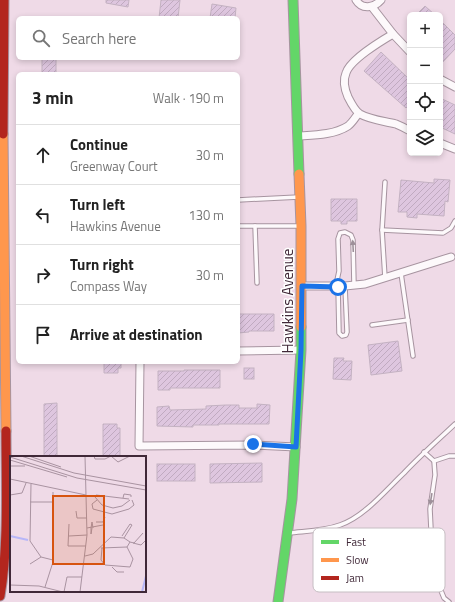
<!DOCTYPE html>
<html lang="en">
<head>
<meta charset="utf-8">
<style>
  :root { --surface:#fff; --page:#f2f2f2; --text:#222; --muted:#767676; --line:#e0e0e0 }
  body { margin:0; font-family:"Titillium Web",sans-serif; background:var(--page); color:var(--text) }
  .controls { position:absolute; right:12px; top:12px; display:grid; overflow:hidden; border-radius:6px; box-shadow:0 2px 6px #0003 }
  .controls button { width:36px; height:36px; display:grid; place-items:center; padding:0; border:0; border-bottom:1px solid var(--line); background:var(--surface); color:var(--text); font:20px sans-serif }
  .stop { position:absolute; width:12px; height:12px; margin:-9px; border:3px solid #1a73e8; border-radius:50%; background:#fff }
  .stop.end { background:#1a73e8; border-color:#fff; box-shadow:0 1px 4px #0008 }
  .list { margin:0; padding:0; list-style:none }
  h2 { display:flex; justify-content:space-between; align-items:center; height:52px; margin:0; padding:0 16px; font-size:17px }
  h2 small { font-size:13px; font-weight:400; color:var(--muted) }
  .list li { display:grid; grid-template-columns:26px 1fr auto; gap:12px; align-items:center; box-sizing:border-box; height:60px; padding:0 16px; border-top:1px solid var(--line) }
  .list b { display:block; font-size:15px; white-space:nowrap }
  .list p { margin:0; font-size:13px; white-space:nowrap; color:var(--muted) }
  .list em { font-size:13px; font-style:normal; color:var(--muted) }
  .icon { flex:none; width:22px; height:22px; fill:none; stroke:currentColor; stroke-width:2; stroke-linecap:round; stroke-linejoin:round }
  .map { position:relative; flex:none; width:455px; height:602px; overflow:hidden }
  .search { position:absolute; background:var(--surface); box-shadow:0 2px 6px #0003; left:16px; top:16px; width:224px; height:44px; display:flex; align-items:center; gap:10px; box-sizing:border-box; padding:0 14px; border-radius:6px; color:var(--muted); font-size:15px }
  .panel { position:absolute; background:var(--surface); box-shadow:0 2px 6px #0003; left:16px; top:72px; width:224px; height:292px; border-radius:6px }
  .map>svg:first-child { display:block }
  .building { fill:url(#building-hatch); stroke:#c4b2c2 }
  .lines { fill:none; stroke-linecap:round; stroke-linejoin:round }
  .lane-casing { stroke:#a794a0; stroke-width:5.5 }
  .street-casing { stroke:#a794a0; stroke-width:9 }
  .fast-casing { stroke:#a794a0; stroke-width:11 }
  .slow-casing { stroke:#a794a0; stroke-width:11 }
  .jam-casing { stroke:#a794a0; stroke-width:11 }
  .lane { stroke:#fdf9fb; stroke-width:3.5 }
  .street { stroke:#fdf9fb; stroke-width:7 }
  .fast { stroke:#63d668; stroke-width:9 }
  .slow { stroke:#ff974d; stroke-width:9 }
  .jam { stroke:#b3261e; stroke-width:9 }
  .oneway { fill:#9e909a }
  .route { stroke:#1a73e8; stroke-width:5 }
  .labels { text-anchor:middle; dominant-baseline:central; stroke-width:3; stroke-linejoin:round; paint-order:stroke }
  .street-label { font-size:15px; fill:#402838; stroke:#fff }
  .inset-river { fill:none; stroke:#b7b6f8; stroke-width:2 }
  .inset-road { fill:none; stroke:#a993a1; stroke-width:1 }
  .view { fill:#d75410; fill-opacity:0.15; stroke:#d75410; stroke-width:2 }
  .inset-edge { fill:none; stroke:#402838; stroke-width:2 }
  .key { fill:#fff; stroke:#c6bec3; stroke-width:1 }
  .key-label { font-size:11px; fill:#402838 }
</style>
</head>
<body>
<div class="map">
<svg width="455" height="602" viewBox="0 0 455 602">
  <defs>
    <pattern id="building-hatch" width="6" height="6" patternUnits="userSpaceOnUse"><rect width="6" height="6" fill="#dec6df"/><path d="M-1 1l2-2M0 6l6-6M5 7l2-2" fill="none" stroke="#c0aac0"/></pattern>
  </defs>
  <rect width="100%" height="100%" fill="#efdae7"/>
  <g class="building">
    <polygon points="106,0 129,0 128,7 106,3"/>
    <polygon points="161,0 180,0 178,18 159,18"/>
    <polygon points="212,4 236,8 235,18 210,18"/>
    <polygon points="425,6 435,15 416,15"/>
    <polygon points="440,20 455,35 455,49 440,65"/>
    <polygon points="381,52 410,80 410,104 406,108 364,71"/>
    <rect x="42" y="58" width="14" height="16"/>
    <polygon points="440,98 455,105 455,134 440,127"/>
    <polygon points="434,179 450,180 448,202 445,201 444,216 417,214 417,218 407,217 407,212 398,212 401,180 434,183"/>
    <polygon points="331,199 357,199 357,221 347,221 347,224 341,224 341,221 331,221"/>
    <polygon points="238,314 274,314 274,331 249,331 249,332 238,333"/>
    <polygon points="398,341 402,371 371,375 368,345"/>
    <polygon points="334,358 344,358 343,361 352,361 351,380 333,379"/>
    <polygon points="104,362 121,362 121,368 118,368 118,373 104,373"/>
    <rect x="244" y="368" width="10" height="11"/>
    <polygon points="184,370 220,370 220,388 170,388 170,390 158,390 158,371 184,371"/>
    <polygon points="57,403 57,457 44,457 44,404"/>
    <polygon points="257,404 270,405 269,424 219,424 219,425 193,425 193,427 157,426 157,407 169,406 170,410 206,409 206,406 226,405 239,405 239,408 257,408"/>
    <polygon points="103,424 117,424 117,428 120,428 120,457 103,457"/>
    <polygon points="262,463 262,482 210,483 210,464"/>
    <rect x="157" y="464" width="38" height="17"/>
  </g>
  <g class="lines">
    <defs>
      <g id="lane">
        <polyline points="238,200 299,197"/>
        <polyline points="238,226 299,226"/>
        <polyline points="255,226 257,283"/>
        <polyline points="382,230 443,233 451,228 455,221"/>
        <polyline points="401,273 413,356"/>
        <polyline points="385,278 382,230 385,182"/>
        <polyline points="336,285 339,271 338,239 340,233 345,232 351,235 353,240 354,285"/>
        <polyline points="338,287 339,333 342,336 346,335 347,332 345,286"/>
        <polyline points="372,325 408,320"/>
        <polyline points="424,452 434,461 449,456 455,456"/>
        <polyline points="434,461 435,475 430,509 433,571 444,598 449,602"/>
        <path d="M289,533C306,531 324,531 340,525C364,517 386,490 404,473C420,456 438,440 455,424"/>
      </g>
      <g id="street">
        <path d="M356,0C362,10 374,8 381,0"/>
        <polyline points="372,7 393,34 410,52"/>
        <path d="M393,34C381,41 350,60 346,73C343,80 345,90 348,97C351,103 355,111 360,114C371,120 384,121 396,124C401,126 405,128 410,131"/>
        <polyline points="440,79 455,87"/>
        <path d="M298,136C314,135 334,135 348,126C352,123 355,118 358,114"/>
        <polyline points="440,143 455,149"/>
        <polyline points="302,286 345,286 365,284 451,257"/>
        <polyline points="238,351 301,350"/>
        <polyline points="140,362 139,446 253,445 296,447"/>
      </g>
      <g id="fast">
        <polyline points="293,0 299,174"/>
        <polyline points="278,602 292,499 301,350 301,327"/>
      </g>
      <g id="slow">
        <polyline points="3,134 6,431"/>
        <polyline points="299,174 301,226 301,327"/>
      </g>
      <g id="jam">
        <polyline points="3,134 4,0"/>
        <path d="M0,596C9,544 6,484 6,431"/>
      </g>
    </defs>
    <use href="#lane" class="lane-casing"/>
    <use href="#street" class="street-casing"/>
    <use href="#fast" class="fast-casing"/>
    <use href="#slow" class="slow-casing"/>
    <use href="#jam" class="jam-casing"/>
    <use href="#lane" class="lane"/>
    <use href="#street" class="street"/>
    <use href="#fast" class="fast"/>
    <use href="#slow" class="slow"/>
    <use href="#jam" class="jam"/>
  </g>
  <defs><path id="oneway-solid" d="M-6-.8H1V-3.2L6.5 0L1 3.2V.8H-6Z"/></defs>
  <g class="oneway">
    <use href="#oneway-solid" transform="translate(353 246) rotate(-93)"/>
    <use href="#oneway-solid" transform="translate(431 499) rotate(99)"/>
  </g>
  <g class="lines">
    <polyline class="route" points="253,444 296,447 301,350 302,286 338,287"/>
  </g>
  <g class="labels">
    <g class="street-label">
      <text transform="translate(287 301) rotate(-90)">Hawkins Avenue</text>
    </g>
  </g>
  <g transform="translate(10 456)">
    <rect width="136" height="136" fill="#efdae7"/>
    <path class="inset-river" d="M0,80L18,84M132,136L136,120"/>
    <path class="inset-road" d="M11,0L64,17L136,30M19,0L51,11M84,0L85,3H95L101,0M101,0L108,6L120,0M0,1L67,22L136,34M0,4L57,21M0,10H15M0,23L76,39M21,28L20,85L31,101L43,104M0,39L12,37L16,27M86,39L119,43M85,41L92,49L103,52L112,50L120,44M113,42L114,38L121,39V41M87,44L82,48L83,53L102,58L119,53L124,49L122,44M20,46H43M66,55L67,62H77M86,66H93L95,61M59,68L58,90H76M77,72L93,69M81,72L82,66L83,72M81,72V78L82,72M59,80L77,79M114,82L120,86L117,91M120,86L124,87L133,77M123,87L131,89L136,84M91,92L117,91M92,92L91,104L95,109L120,111L123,103L117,91M75,100L83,98L101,81L114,82L122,69L120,68L112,80M20,108L31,101M102,111L107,116H114M0,129L29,130L53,136M35,131L43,106V36M54,136L57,121H72M70,136L77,79L75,0"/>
    <path class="view" d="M43,40H94V108H43Z"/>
    <rect width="136" height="136" class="inset-edge"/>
  </g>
  <rect x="313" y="528" width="132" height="64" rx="6" class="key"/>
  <rect x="321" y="540" width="18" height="4" fill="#63d668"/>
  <rect x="321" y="558" width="18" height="4" fill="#ff974d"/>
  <rect x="321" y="576" width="18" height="4" fill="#b3261e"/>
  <g class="key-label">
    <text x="346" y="546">Fast</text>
    <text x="346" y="564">Slow</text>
    <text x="346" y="582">Jam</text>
  </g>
</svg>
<div class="controls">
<button>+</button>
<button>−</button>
<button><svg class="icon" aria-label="locate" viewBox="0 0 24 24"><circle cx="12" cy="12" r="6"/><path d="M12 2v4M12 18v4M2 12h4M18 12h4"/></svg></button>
<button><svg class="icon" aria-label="layers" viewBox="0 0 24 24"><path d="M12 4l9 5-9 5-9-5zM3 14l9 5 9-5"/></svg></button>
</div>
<div class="stop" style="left:338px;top:287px"></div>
<div class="stop end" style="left:253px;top:444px"></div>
<div class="search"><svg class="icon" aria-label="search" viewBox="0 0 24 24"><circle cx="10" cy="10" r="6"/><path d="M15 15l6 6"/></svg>Search here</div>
<section class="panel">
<h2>3 min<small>Walk · 190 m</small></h2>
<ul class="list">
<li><svg class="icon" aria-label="ahead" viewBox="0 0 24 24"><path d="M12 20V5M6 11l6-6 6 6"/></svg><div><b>Continue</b><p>Greenway Court</p></div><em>30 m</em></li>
<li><svg class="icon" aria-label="left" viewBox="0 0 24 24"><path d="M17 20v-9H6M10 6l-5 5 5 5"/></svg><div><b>Turn left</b><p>Hawkins Avenue</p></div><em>130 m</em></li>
<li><svg class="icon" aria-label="right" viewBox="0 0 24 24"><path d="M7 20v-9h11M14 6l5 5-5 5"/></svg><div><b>Turn right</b><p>Compass Way</p></div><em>30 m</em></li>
<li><svg class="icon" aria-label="arrive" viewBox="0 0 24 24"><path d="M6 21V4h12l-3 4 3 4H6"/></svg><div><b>Arrive at destination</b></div></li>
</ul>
</section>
</div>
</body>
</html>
